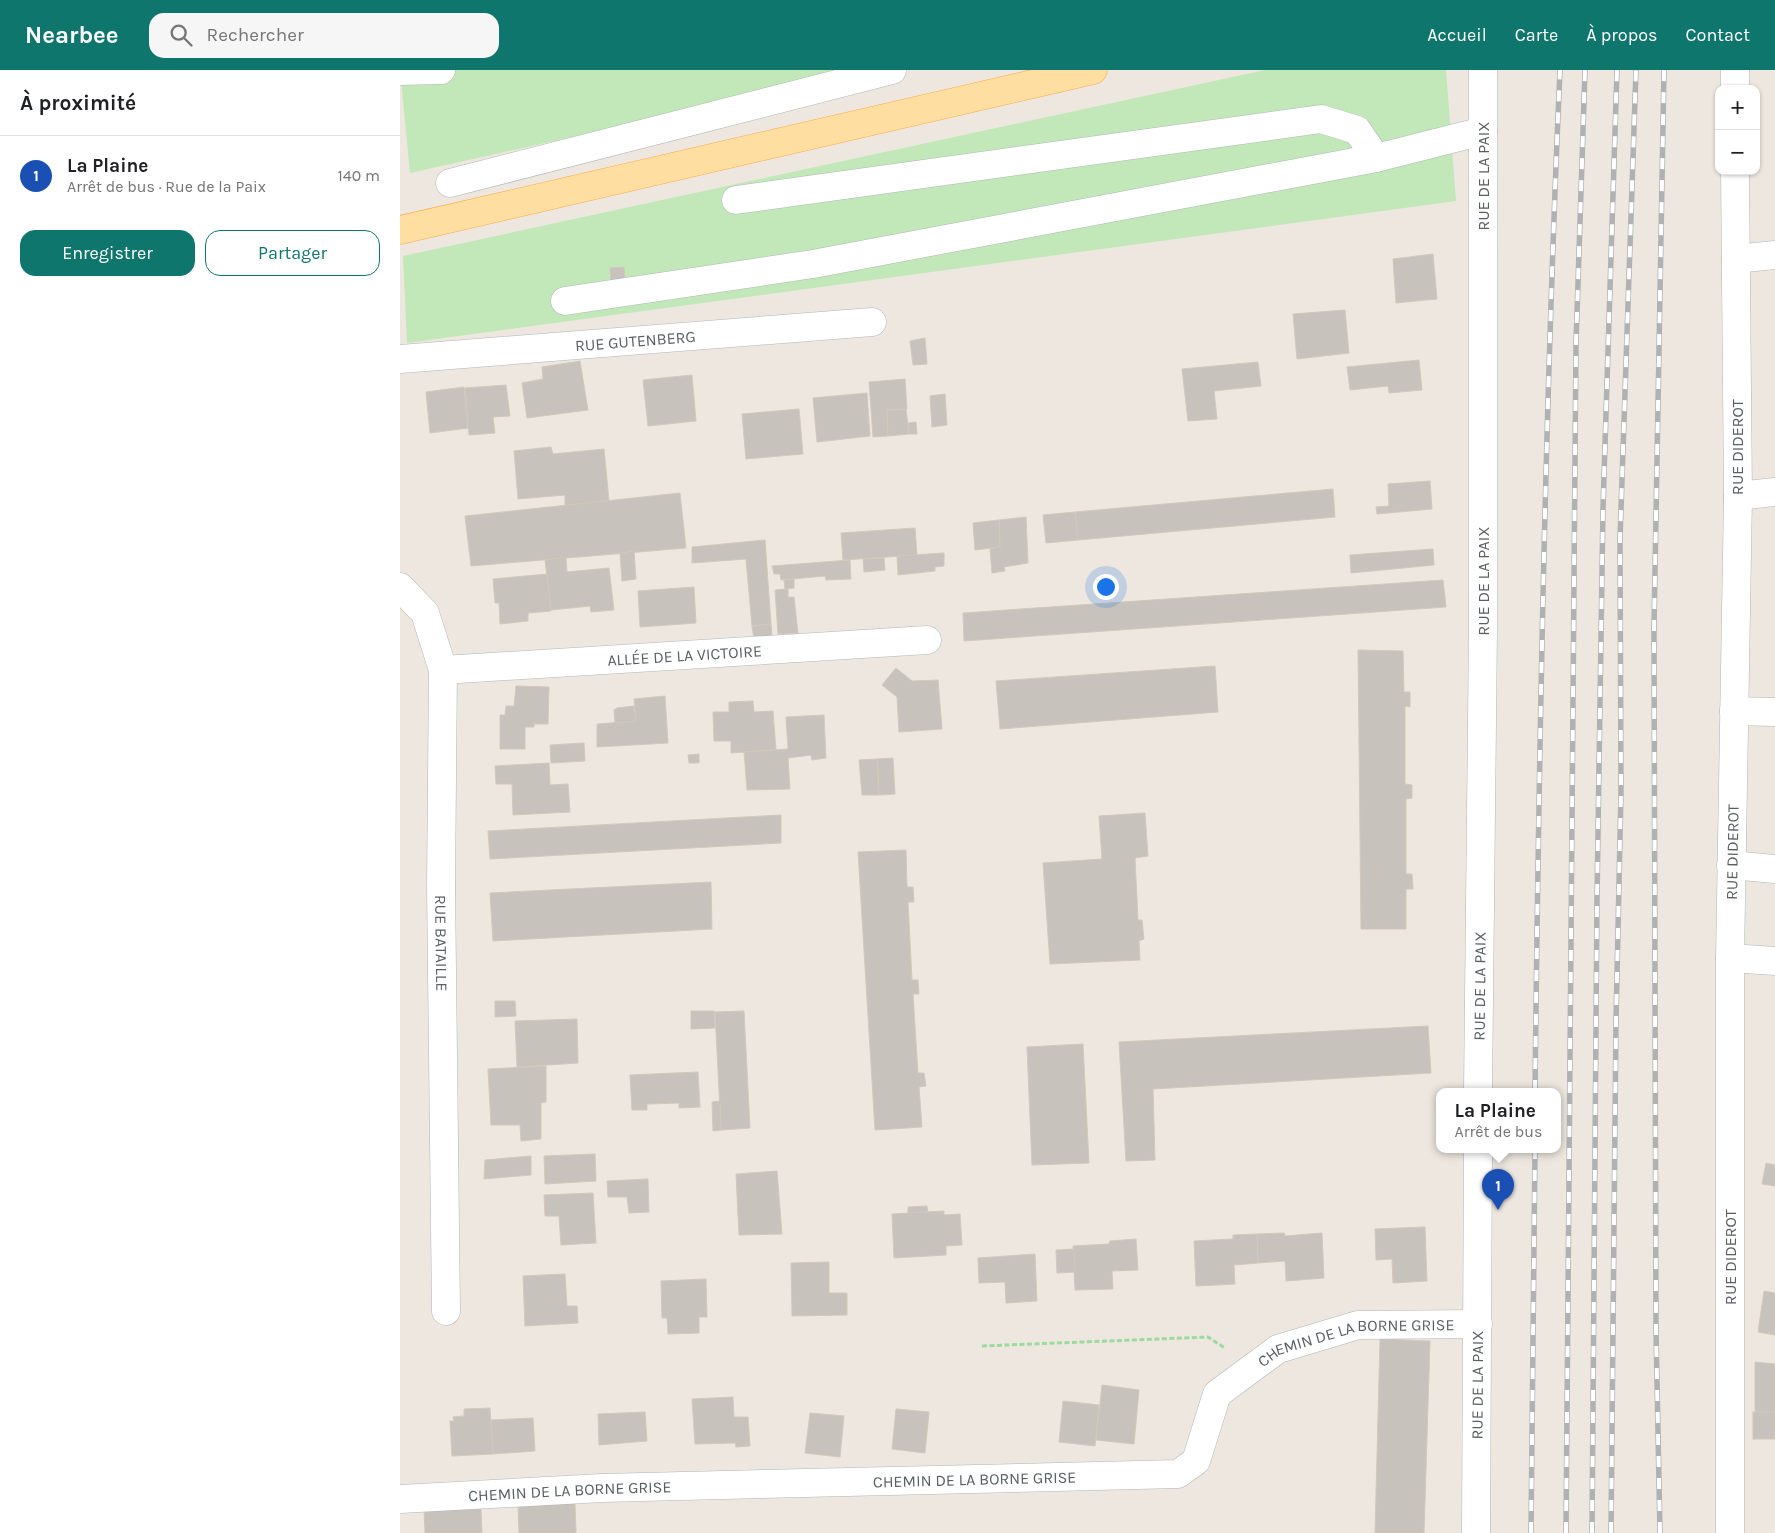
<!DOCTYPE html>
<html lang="fr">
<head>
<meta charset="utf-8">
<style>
  :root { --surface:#fff; --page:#f6f6f6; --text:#202124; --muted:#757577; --line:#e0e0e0; --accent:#0f766e }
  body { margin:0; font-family:Karla,sans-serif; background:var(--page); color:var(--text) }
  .controls { position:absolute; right:15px; top:15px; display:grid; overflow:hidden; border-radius:10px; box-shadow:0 1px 4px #0004 }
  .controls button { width:45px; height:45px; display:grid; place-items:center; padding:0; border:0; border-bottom:1px solid var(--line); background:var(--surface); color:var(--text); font:25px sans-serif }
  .you { position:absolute; left:705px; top:516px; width:18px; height:18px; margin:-12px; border:4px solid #fff; border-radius:50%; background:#1a73e8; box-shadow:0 0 0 8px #1a73e833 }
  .badge { display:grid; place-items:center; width:32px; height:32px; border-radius:50%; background:var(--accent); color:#fff; font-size:16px; font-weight:700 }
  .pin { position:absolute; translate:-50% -41px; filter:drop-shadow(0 1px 2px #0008) }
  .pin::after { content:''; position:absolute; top:26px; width:18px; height:15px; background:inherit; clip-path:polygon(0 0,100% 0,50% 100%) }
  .popup { position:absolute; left:1036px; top:1018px; width:125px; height:65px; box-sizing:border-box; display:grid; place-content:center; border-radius:10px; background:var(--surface); filter:drop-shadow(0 1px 4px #0005); font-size:16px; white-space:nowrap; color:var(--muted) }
  .popup b { font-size:19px; color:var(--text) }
  .popup::after { content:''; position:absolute; left:50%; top:100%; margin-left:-10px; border:10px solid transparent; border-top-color:var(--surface) }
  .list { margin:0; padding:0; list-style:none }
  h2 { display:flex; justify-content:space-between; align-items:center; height:65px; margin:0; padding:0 20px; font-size:21px }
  h2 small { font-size:16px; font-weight:400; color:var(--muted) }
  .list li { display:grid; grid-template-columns:32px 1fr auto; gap:15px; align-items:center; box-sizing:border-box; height:80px; padding:0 20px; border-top:1px solid var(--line) }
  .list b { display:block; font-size:19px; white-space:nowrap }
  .list p { margin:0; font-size:16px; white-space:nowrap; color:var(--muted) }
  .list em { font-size:16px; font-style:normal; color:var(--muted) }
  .actions { display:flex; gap:10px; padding:15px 20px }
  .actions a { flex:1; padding:11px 0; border:1px solid var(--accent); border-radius:15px; text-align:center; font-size:18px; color:var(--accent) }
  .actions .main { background:var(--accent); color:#fff }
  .icon { flex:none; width:28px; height:28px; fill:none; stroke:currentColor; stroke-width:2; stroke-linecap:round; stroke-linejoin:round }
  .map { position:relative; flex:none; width:1375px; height:1463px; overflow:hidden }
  header { display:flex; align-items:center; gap:30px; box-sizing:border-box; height:70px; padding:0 25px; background:var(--accent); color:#fff }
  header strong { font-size:24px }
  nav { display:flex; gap:28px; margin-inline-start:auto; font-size:18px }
  .search { width:350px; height:45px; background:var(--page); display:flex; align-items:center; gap:12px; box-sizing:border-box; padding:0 18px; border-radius:15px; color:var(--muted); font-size:19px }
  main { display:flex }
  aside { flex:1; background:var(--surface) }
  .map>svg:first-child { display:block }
  .green { fill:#c2e8b9 }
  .building { fill:#c8c2bc; stroke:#d2c8bd }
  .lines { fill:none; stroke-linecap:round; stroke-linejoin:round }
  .minor-casing { stroke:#b1b5b9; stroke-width:29 }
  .major-casing { stroke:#fea847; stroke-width:29 }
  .path { stroke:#9bdb9f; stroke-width:3; stroke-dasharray:5 2.5; stroke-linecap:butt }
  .minor { stroke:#fff; stroke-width:28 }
  .major { stroke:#ffdea2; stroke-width:28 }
  .rail-casing { stroke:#b0b1b2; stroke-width:5.5 }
  .rail { stroke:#fff; stroke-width:4; stroke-dasharray:11; stroke-linecap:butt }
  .labels { text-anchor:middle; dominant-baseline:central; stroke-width:4; stroke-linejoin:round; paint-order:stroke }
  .street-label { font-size:16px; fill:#585f62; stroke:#fff }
</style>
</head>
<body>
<header>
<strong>Nearbee</strong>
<div class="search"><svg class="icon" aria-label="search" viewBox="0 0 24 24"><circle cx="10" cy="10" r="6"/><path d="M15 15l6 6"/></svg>Rechercher</div>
<nav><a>Accueil</a><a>Carte</a><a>À propos</a><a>Contact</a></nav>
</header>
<main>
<aside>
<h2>À proximité<small></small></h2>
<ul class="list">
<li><span class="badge" style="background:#1a4fb4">1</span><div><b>La Plaine</b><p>Arrêt de bus · Rue de la Paix</p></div><em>140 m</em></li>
</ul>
<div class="actions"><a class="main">Enregistrer</a><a>Partager</a></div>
</aside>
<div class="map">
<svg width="1375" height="1463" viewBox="0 0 1375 1463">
  <rect width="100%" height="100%" fill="#ede7df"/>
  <g class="green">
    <polygon points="0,0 472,0 10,103"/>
    <polygon points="865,0 1046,0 1056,131 7,273 3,186"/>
  </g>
  <g class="building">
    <polygon points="1033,184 1037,229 996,233 993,189"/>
    <polygon points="224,197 226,221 212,223 210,198"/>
    <polygon points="945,240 949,283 897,289 893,244"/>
    <polygon points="525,268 527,294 513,295 510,271"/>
    <polygon points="1019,290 1022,320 989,323 988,316 950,320 947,297"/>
    <polygon points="180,291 188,340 127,348 122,313 143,309 142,297"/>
    <polygon points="858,292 861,316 814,321 817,349 788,351 782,299"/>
    <polygon points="292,305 296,351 248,356 243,310"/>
    <polygon points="505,309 507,339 487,340 488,366 473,367 469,312"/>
    <polygon points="106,315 110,346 93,347 95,363 69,365 65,318"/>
    <polygon points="64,317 68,358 30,363 26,322"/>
    <polygon points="467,323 470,366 417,372 413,328"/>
    <polygon points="545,324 547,355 532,357 530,326"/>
    <polygon points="399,339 403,384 346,389 342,344"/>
    <polygon points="506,339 509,364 488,366 487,340"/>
    <polygon points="516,352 517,364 509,364 508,353"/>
    <polygon points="151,377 153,384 204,379 209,431 165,436 165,425 118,429 114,381"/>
    <polygon points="1030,411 1032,439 977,444 976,437 989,436 988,414"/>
    <polygon points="933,419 935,447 678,470 675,442"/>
    <polygon points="280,423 286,478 71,496 65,446"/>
    <polygon points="675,442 678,470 646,473 643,445"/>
    <polygon points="626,447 628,493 604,497 605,501 592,503 590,479 600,477 599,450"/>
    <polygon points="599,450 600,477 575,480 573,453"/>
    <polygon points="515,458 517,485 443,490 441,463"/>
    <polygon points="365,470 371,554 352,556 346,489 292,493 292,477"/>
    <polygon points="1033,479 1034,495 951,503 950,485"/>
    <polygon points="234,481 236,509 222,511 220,483"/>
    <polygon points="544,483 544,496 535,497 535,501 498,505 497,486"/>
    <polygon points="166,487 167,502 209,498 214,540 191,542 190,536 151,540 145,490"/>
    <polygon points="484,488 485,500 464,502 463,489"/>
    <polygon points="450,490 451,509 426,510 425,506 381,510 380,504 374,504 372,496"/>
    <polygon points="147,504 151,541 128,543 128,551 100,554 99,533 95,533 93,509"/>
    <polygon points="394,509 394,518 385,519 384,510"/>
    <polygon points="1043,510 1046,537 564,571 563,543"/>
    <polygon points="294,517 296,553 240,557 238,521"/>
    <polygon points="385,519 388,519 388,527 394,527 398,563 378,564 375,520"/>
    <polygon points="371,554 372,567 354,569 352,556"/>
    <polygon points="958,580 1003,581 1004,622 1010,622 1010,637 1005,636 1005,714 1012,715 1012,728 1006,729 1006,804 1012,804 1013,819 1006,819 1006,859 961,859"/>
    <polygon points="815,596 818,642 600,659 596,611"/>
    <polygon points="496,598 512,611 538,610 542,659 499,662 497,627 482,615"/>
    <polygon points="116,616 149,617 148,654 134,654 134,657 125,657 125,679 100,679 100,645 105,645 106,636 114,636"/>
    <polygon points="265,626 268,673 197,677 197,654 236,651 234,629"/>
    <polygon points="353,631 354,642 373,641 376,680 331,683 331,671 314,671 313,642 329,642 329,632"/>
    <polygon points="234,636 236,651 215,653 214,640 217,638"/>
    <polygon points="424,645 426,688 412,690 411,685 388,688 390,719 347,720 344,682 388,679 386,647"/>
    <polygon points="184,673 185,691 151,693 150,675"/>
    <polygon points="299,684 299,693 289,693 288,685"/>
    <polygon points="493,688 495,724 479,725 477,689"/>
    <polygon points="477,689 479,725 462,725 459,690"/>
    <polygon points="149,693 150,715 168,714 170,742 113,745 112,714 96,714 95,696"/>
    <polygon points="745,743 748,786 735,788 738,850 742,850 744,869 739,871 740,890 650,894 643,793 702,789 699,746"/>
    <polygon points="381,745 381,773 90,789 88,761"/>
    <polygon points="506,780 507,817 513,817 514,832 508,832 512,910 518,910 519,924 513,924 518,1003 524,1003 526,1016 519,1017 522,1057 475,1060 458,782"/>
    <polygon points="311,812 312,859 93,871 90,823"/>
    <polygon points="95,931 115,931 116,946 95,947"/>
    <polygon points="291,941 314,941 315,958 291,959"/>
    <polygon points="344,941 350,1058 321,1060 315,942"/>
    <polygon points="177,949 178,993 117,997 115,951"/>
    <polygon points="1028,956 1031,1003 753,1019 755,1090 726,1091 719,972"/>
    <polygon points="683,974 689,1093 632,1095 627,977"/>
    <polygon points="146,996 146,1032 141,1033 141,1069 121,1071 120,1055 91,1055 88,999"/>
    <polygon points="298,1002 300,1037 279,1038 279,1033 247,1034 247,1040 232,1040 230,1005"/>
    <polygon points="320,1031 321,1060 313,1061 312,1032"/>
    <polygon points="195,1084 196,1111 145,1114 144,1086"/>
    <polygon points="131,1086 131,1105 84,1109 85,1090"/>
    <polygon points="1366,1093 1375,1095 1375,1116 1362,1114"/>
    <polygon points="377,1101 382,1164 339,1165 336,1104"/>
    <polygon points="248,1109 249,1142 229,1143 227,1127 208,1127 207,1111"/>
    <polygon points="193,1123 196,1173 161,1175 159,1146 145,1146 144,1125"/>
    <polygon points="527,1136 528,1142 508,1143 508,1137"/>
    <polygon points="544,1141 544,1145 560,1144 562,1175 546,1176 546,1185 494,1188 492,1144"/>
    <polygon points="1025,1157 1027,1211 993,1213 992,1189 976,1190 975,1159"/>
    <polygon points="884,1163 885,1166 922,1163 924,1208 886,1211 885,1191 858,1193 857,1164"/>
    <polygon points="857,1164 858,1193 834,1195 835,1214 796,1216 794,1171 833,1169 833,1165"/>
    <polygon points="736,1169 738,1200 712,1201 713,1219 675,1220 673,1176 709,1174 710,1171"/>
    <polygon points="674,1179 675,1202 657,1203 656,1180"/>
    <polygon points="635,1184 637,1231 606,1233 605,1212 579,1213 578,1188"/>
    <polygon points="429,1192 429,1223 447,1223 447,1245 392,1246 391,1193"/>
    <polygon points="165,1204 167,1236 177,1236 178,1253 125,1256 123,1206"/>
    <polygon points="306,1209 307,1247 299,1247 299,1263 268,1264 267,1248 262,1248 261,1211"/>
    <polygon points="1364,1221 1375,1223 1375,1265 1358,1262"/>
    <polygon points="980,1269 1030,1271 1024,1463 975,1463"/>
    <polygon points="1355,1292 1375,1294 1375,1342 1355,1342"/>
    <polygon points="702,1315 739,1320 734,1374 696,1370"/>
    <polygon points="333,1327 334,1347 348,1347 350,1376 336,1377 335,1373 295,1374 292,1329"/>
    <polygon points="663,1331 699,1335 695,1376 659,1372"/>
    <polygon points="90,1338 93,1384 52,1386 50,1351 54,1351 53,1347 64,1346 64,1339"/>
    <polygon points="496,1339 529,1342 525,1383 492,1379"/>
    <polygon points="245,1342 247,1371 199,1375 198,1344"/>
    <rect x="1353" y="1342" width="22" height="27"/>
    <polygon points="410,1343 444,1346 440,1387 405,1383"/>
    <polygon points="133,1348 135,1381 93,1384 91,1350"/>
    <polygon points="175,1433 176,1463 119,1463 118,1436"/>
    <polygon points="81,1439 82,1463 25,1463 24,1440"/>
  </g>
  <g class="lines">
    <defs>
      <g id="minor">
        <polyline points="0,1 41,0"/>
        <polyline points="1335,19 1335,0"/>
        <polyline points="50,113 492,0"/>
        <polyline points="336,130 921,49 957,60 976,88"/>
        <polyline points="1336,189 1375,185"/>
        <polyline points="165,231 413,194 976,88 1083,61"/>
        <path id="s1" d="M0,289L472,252"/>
        <polyline points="1338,426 1375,422"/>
        <path id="s2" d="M0,517L25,543L43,600L41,816L46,1241"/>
        <path id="s3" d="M43,600L527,570"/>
        <polyline points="1334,641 1375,642"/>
        <polyline points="1331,795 1375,799"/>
        <polyline points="1330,888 1375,891"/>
        <path id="s4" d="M1078,1021L1083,558V0"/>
        <path id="s5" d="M0,1429L202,1418L778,1404L796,1391L817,1324L878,1279L958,1255L1078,1254"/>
        <path id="s6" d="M1076,1463L1078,1079"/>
        <path id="s7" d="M1330,1463V888L1338,426L1335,101"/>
      </g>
      <polyline id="major" points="0,160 693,0"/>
    </defs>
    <use href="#minor" class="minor-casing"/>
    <use href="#major" class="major-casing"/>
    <polyline class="path" points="582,1276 808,1267 825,1278"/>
    <use href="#minor" class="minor"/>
    <use href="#major" class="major"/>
    <defs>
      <g id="rail">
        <path d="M1135,1021C1139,681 1145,340 1160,0"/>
        <polyline points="1131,1463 1135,1079"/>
        <polyline points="1166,1463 1176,274 1185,0"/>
        <polyline points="1192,1463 1197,828 1203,438 1217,0"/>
        <polyline points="1211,1463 1216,951 1221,722 1220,469 1236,0"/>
        <polyline points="1260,1463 1256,1261 1254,558 1264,0"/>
      </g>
    </defs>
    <use href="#rail" class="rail-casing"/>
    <use href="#rail" class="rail"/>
  </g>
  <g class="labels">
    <g class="street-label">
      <text transform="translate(1083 106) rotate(-90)">RUE DE LA PAIX</text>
      <text stroke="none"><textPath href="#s1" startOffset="236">RUE GUTENBERG</textPath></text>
      <text transform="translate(1337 377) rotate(-90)">RUE DIDEROT</text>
      <text stroke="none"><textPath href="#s4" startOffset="510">RUE DE LA PAIX</textPath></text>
      <text stroke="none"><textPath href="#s3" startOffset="242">ALLÉE DE LA VICTOIRE</textPath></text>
      <text stroke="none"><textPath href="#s7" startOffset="681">RUE DIDEROT</textPath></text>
      <text stroke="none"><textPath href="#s2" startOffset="369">RUE BATAILLE</textPath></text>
      <text stroke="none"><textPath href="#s4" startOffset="105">RUE DE LA PAIX</textPath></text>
      <text transform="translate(1330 1187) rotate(-90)">RUE DIDEROT</text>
      <text stroke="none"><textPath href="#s5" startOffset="1025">CHEMIN DE LA BORNE GRISE</textPath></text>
      <text stroke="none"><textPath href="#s6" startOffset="148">RUE DE LA PAIX</textPath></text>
      <text stroke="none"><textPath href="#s5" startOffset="575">CHEMIN DE LA BORNE GRISE</textPath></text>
      <text stroke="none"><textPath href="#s5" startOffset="170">CHEMIN DE LA BORNE GRISE</textPath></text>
    </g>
  </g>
</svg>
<div class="controls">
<button>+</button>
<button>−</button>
</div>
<div class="you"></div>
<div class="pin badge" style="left:1098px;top:1140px;background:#1a4fb4">1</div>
<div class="popup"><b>La Plaine</b>Arrêt de bus</div>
</div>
</main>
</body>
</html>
